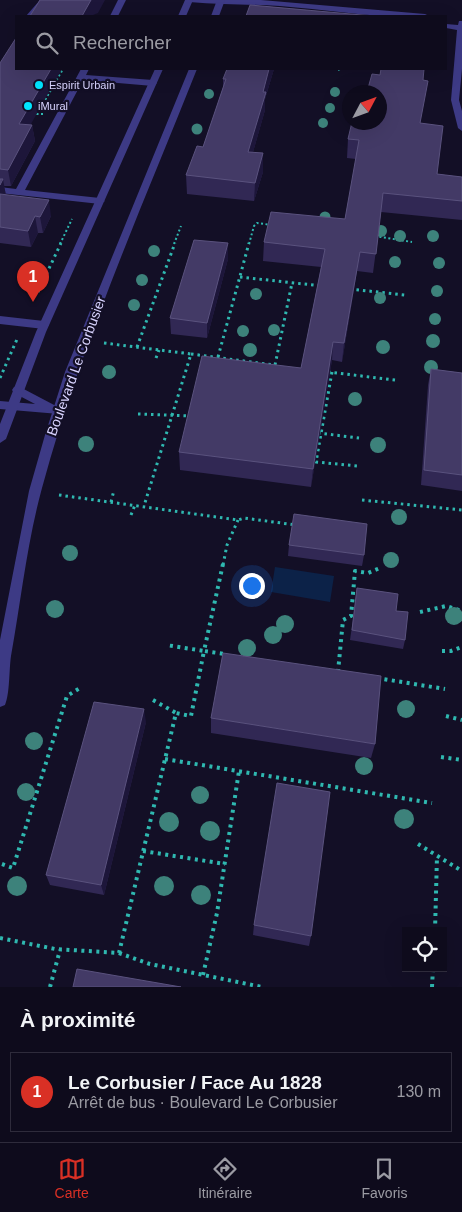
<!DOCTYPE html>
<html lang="fr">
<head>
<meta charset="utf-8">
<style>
  :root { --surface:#0e0b1c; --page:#171425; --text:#f1f3f6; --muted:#9b9ba3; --line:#2e2b3b; --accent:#d93025 }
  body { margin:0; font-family:Helvetica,sans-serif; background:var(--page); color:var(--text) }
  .controls { position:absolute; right:15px; bottom:15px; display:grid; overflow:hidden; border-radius:0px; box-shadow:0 5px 20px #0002 }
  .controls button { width:45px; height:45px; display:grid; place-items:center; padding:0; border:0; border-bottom:1px solid var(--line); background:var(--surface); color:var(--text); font:25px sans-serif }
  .compass { position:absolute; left:342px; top:85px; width:45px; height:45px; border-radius:50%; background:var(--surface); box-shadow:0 5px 20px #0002; rotate:49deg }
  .you { position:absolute; left:251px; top:585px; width:18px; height:18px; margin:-12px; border:4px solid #fff; border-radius:50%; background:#1a73e8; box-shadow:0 0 0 8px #1a73e833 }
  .badge { display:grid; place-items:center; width:32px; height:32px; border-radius:50%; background:var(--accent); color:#fff; font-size:16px; font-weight:700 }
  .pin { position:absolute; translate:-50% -41px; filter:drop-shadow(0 1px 2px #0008) }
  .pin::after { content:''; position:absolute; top:26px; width:18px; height:15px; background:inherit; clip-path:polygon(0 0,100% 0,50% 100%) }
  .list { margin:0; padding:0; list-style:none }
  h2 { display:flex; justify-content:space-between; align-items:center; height:65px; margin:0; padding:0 20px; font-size:21px }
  h2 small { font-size:16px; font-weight:400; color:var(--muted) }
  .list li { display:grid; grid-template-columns:32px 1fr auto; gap:15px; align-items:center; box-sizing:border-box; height:80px; margin:0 10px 10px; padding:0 10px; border:1px solid var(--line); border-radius:0px }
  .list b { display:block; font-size:19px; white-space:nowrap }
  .list p { margin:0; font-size:16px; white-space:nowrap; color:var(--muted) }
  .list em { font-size:16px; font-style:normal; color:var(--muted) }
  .icon { flex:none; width:28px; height:28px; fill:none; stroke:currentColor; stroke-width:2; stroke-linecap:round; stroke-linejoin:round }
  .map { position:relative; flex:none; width:462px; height:987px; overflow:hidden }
  .search { position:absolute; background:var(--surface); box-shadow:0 5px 20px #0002; left:15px; right:15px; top:15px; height:55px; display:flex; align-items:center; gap:12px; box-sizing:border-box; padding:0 18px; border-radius:0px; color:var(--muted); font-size:19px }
  .sheet { height:155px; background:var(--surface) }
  nav { display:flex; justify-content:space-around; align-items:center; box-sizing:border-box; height:70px; border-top:1px solid var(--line); background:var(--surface); font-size:14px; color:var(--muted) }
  nav a { display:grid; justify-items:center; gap:2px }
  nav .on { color:var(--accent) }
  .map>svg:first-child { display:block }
  .water { fill:#0c2248 }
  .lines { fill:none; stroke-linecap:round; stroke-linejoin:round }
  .path-far2 { stroke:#2fb8b0; stroke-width:2; stroke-dasharray:2 2.5; stroke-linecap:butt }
  .path-far1 { stroke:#2fb8b0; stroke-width:3; stroke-dasharray:2.5 4; stroke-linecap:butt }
  .path { stroke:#2fb8b0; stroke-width:4; stroke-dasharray:3 4.5; stroke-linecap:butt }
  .service { fill:#3d3a85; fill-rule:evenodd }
  .minor { fill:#3d3a85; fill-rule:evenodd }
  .tertiary { fill:#3d3a85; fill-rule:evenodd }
  .tree { fill:#3d827b }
  .wall { fill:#312854 }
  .shaded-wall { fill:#1d163a }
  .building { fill:#433a66; stroke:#5a527e }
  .poi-dot { fill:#00e5ff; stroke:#130f26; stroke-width:2 }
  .labels { text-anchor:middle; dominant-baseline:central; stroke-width:4.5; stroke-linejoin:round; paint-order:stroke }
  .far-poi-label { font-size:11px; fill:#d9d4ff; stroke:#130f26; text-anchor:start }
  .street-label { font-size:14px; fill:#d9d4ff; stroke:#130f26 }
</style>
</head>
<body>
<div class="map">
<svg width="462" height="987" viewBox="0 0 462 987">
  <rect width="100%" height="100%" fill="#130f26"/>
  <polygon class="water" points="275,567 334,576 330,602 271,592"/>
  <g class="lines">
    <g class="path-far2">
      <polyline points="338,70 340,69"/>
      <polyline points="43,114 37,114 63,69"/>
      <polyline points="375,236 412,242"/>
      <polyline points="60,244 72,219"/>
      <polyline points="174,244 181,226"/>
      <polyline points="249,244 254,226 257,223 272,225"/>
    </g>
    <g class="path-far1">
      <polyline points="240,277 322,286"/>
      <polyline points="350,289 405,295"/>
      <polyline points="38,292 61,243"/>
      <polyline points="104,343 191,354 144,506"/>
      <polyline points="137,347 175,243"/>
      <polyline points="191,354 274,365"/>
      <polyline points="218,357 249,243"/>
      <polyline points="156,358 159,350"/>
      <polyline points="275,365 292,283"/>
      <polyline points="328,372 395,380"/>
      <polyline points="332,372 316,462 357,466"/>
      <polyline points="0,378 18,337"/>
      <polyline points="138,414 190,416"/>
      <polyline points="318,433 359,438"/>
      <polyline points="59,495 238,520 244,518 296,525"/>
      <polyline points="362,500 462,510"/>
      <polyline points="111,502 114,490"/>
      <polyline points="131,515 135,505"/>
      <polyline points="223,565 227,545 238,520"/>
    </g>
    <g class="path">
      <polyline points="223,564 204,651 225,654"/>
      <polyline points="420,612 446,606 462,611"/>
      <polyline points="442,651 451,651 462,647"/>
      <polyline points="338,672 343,620 351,616 355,571 368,573 380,568"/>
      <polyline points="377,678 445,689"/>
      <polyline points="153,700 176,713"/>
      <polyline points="446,716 462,720"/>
      <polyline points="441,757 462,760"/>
      <polyline points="165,759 432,803"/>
      <polyline points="418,844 462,871"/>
      <polyline points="143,851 225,864"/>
      <polyline points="2,864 13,868 67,696 80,688"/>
      <polyline points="435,931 437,856"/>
      <polyline points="0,938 55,949 119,953 176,713 191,716 204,651 166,645"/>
      <polyline points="119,953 150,964 262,987"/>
      <polyline points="203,975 217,913 239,771"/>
      <polyline points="50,987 60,950"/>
      <polyline points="432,987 433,968"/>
    </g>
    <g class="service">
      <polygon points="40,0 48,0 34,16 26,16"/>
      <polygon points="118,0 126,0 118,16 110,16"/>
      <polygon points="81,69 89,69 86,75 153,80 157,83 153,86 83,80 25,190 100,198 105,201 100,204 0,193 0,187 16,189"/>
      <polygon points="0,316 44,321 49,325 44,329 0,324"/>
      <polygon points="18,386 56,406 63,407 65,410 59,414 0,409 0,401 35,404 14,393 12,390 14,387"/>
    </g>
    <g class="minor">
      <path d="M185,0H261L425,14L429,16C380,19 329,10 280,6C250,4 220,5 189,2Z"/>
      <polygon points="459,21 462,21 462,69 459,100 462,111 462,131 458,128 451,100 457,30 446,28 446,24 458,25"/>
    </g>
    <g class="tertiary">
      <polygon points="185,0 193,0 186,16 178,16"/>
      <polygon points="217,0 225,0 219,16 211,16"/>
      <polygon points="155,69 163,69 46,332 6,439 0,443 0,424 36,332"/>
      <path d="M189,69H197C142,207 81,344 42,488C27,543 21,600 11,656C9,669 10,694 5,705L0,707V640L29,491L45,435L65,372Z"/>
    </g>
  </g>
  <g class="tree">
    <circle cx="335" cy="92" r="5"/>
    <circle cx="209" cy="94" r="5"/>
    <circle cx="330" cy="108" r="5"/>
    <circle cx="323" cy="123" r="5"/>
    <circle cx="197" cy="129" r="5.5"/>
    <circle cx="325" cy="217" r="5.5"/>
    <circle cx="381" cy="231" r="6"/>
    <circle cx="400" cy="236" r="6"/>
    <circle cx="433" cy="236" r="6"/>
    <circle cx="154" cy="251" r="6"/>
    <circle cx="395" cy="262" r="6"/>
    <circle cx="439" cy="263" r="6"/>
    <circle cx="142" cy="280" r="6"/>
    <circle cx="437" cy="291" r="6"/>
    <circle cx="256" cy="294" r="6"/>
    <circle cx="380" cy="298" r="6"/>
    <circle cx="134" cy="305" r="6"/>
    <circle cx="435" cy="319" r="6"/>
    <circle cx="274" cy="330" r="6"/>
    <circle cx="243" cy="331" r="6"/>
    <circle cx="433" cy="341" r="7"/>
    <circle cx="383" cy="347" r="7"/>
    <circle cx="250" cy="350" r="7"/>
    <circle cx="431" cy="367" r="7"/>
    <circle cx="109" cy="372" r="7"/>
    <circle cx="355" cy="399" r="7"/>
    <circle cx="86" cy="444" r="8"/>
    <circle cx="378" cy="445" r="8"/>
    <circle cx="399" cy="517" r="8"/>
    <circle cx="70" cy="553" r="8"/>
    <circle cx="391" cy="560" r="8"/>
    <circle cx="55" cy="609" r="9"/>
    <circle cx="454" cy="616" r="9"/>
    <circle cx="285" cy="624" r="9"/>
    <circle cx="273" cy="635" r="9"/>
    <circle cx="247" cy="648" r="9"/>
    <circle cx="406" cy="709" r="9"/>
    <circle cx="34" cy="741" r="9"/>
    <circle cx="364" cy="766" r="9"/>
    <circle cx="26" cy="792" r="9"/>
    <circle cx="200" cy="795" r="9"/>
    <circle cx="404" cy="819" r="10"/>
    <circle cx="169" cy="822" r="10"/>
    <circle cx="210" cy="831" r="10"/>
    <circle cx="17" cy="886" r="10"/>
    <circle cx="164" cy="886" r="10"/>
    <circle cx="201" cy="895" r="10"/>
  </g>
  <g class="wall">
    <polygon points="0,63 31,125 32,125 35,141 11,186 4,186 6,195 51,216 43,233 38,233 31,247 0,243"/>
    <polygon points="227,69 274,69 265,99 265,110 253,152 263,172 254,201 187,194 186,175 203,147 223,88 223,79"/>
    <polygon points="380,75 423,80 420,123 437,174 462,177 462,220 381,212 373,273 357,271 342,362 332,360 311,487 180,470 179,452 301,368 321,267 263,261 264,242 345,219 356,159 347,158 348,139 380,122"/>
    <polygon points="228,259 207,338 171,334 170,318"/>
    <polygon points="431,369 462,373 462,491 421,485 428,385"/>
    <polygon points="289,545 364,555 362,566 288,556"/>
    <polygon points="356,598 405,640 403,649 350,640"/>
    <polygon points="211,718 375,744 371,758 211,733"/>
    <polygon points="146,722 104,895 50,885 46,875"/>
    <polygon points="254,925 311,936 309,946 253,935"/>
  </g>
  <g class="shaded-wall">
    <polygon points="91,0 105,0 98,13 93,15 92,16 82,16"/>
    <polygon points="51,69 62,69 22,140 19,124"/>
    <polygon points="269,69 274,69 265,99 265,110 248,170 248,152 263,92"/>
    <polygon points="32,125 35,141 11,186 8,170"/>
    <polygon points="263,153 263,172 254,201 255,183"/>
    <polygon points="3,179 6,196 0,207 0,184"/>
    <polygon points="49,200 51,216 43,233 40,217"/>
    <polygon points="35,216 38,233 31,247 28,231"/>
    <polygon points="228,243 228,259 207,338 207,323"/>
    <polygon points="360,252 357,271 342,362 344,343"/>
    <polygon points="333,342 332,360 311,487 313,469"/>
    <polygon points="144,709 146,722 104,895 101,885"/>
  </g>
  <g class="building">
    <polygon points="40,0 91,0 82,16 30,16"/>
    <polygon points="250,5 373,16 246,16"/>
    <polygon points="16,38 16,69 51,69 19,124 32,125 8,170 0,169 0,63"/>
    <polygon points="227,69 269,69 263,92 266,92 248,152 263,153 255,183 186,175 197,146 203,147 226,79 223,79"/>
    <polygon points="381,69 424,69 423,80 428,81 420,123 443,126 437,174 462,177 462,201 383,193 376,254 360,252 344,343 333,342 313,469 179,452 202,356 301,368 325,249 264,242 271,212 345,219 359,140 348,139 352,122 380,122 380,92 367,92 372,74 380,75"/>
    <polygon points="0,179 3,179 0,185"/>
    <polygon points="0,194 49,200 40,217 35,216 28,231 0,227"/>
    <polygon points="194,240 228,243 207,323 170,318"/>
    <polygon points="431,369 462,373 462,475 424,470"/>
    <polygon points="294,514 367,524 364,555 289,545"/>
    <polygon points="357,588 398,594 396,611 408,612 405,640 352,630"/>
    <polygon points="223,653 381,676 375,744 211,718"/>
    <polygon points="94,702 144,709 101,885 46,875"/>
    <polygon points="277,783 330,792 311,936 254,925"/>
    <polygon points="77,969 181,987 73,987"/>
  </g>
  <g class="poi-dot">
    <circle cx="39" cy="85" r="5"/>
    <circle cx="28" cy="106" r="5"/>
  </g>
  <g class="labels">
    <g class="far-poi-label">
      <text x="49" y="85">Espirit Urbain</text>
      <text x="38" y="106">iMural</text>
    </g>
    <g class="street-label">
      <text transform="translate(76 366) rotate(-70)">Boulevard Le Corbusier</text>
    </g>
  </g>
</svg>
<div class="controls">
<button><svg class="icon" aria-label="locate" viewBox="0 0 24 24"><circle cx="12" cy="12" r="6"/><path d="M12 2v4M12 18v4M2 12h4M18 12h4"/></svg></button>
</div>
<svg class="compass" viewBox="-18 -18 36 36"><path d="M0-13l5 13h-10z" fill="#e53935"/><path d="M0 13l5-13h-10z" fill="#9b9ba3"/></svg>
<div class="you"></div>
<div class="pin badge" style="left:33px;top:302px">1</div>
<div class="search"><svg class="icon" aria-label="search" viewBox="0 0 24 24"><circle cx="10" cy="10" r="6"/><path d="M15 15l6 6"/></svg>Rechercher</div>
</div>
<section class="sheet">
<h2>À proximité<small></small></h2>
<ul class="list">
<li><span class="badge">1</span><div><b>Le Corbusier / Face Au 1828</b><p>Arrêt de bus · Boulevard Le Corbusier</p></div><em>130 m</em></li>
</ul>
</section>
<nav>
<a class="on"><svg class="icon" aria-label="map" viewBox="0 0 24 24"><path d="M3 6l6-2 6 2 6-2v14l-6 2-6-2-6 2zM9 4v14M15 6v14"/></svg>Carte</a>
<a><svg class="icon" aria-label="directions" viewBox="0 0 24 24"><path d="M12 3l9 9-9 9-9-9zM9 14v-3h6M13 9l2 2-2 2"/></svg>Itinéraire</a>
<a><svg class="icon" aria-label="saved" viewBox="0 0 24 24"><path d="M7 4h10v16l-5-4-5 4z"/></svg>Favoris</a>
</nav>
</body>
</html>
